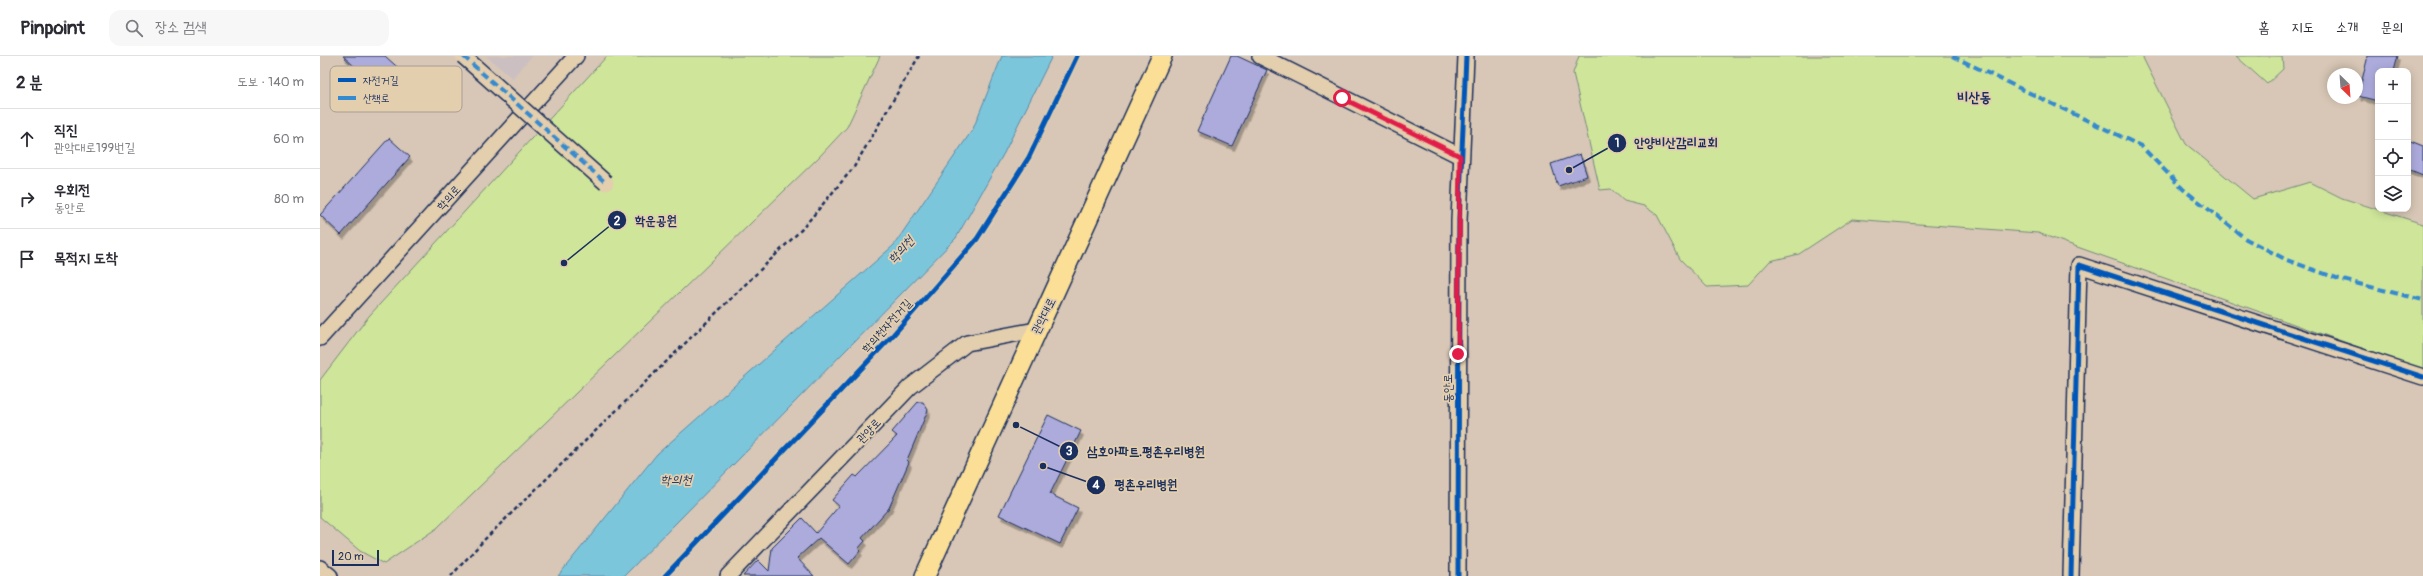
<!DOCTYPE html>
<html lang="ko">
<head>
<meta charset="utf-8">
<style>
  :root { --surface:#fff; --page:#f7f7f7; --text:#2b2b33; --muted:#7c7c81; --line:#e1e1e2 }
  body { margin:0; font-family:Pangolin,"Poor Story",sans-serif; background:var(--page); color:var(--text) }
  .controls { position:absolute; right:12px; top:12px; display:grid; overflow:hidden; border-radius:8px; box-shadow:0 2px 10px #0003 }
  .controls button { width:36px; height:36px; display:grid; place-items:center; padding:0; border:0; border-bottom:1px solid var(--line); background:var(--surface); color:var(--text); font:20px sans-serif }
  .compass { position:absolute; left:2007px; top:12px; width:36px; height:36px; border-radius:50%; background:var(--surface); box-shadow:0 2px 10px #0003; rotate:155deg }
  .scale { position:absolute; left:12px; bottom:10px; width:47px; box-sizing:border-box; padding-left:4px; border:2px solid #1b2f5e; border-top:0; font-size:11px; line-height:14px; white-space:nowrap; color:#1b2f5e; -webkit-text-stroke:3px #e3cead; paint-order:stroke }
  .stop { position:absolute; width:12px; height:12px; margin:-9px; border:3px solid #e11d48; border-radius:50%; background:#fff }
  .stop.end { background:#e11d48; border-color:#fff; box-shadow:0 1px 4px #0008 }
  .list { margin:0; padding:0; list-style:none }
  h2 { display:flex; justify-content:space-between; align-items:center; height:52px; margin:0; padding:0 16px; font-size:17px }
  h2 small { font-size:13px; font-weight:400; color:var(--muted) }
  .list li { display:grid; grid-template-columns:26px 1fr auto; gap:12px; align-items:center; box-sizing:border-box; height:60px; padding:0 16px; border-top:1px solid var(--line) }
  .list b { display:block; font-size:15px; white-space:nowrap }
  .list p { margin:0; font-size:13px; white-space:nowrap; color:var(--muted) }
  .list em { font-size:13px; font-style:normal; color:var(--muted) }
  .icon { flex:none; width:22px; height:22px; fill:none; stroke:currentColor; stroke-width:2; stroke-linecap:round; stroke-linejoin:round }
  .map { position:relative; flex:none; width:2103px; height:520px; overflow:hidden }
  header { display:flex; align-items:center; gap:24px; box-sizing:border-box; height:56px; padding:0 20px; background:var(--surface); border-bottom:1px solid var(--line) }
  header strong { font-size:19px }
  nav { display:flex; gap:22px; margin-inline-start:auto; font-size:14px }
  .search { width:280px; height:36px; background:var(--page); display:flex; align-items:center; gap:10px; box-sizing:border-box; padding:0 14px; border-radius:12px; color:var(--muted); font-size:15px }
  main { display:flex }
  aside { flex:1; background:var(--surface) }
  .map>svg:first-child { display:block }
  .built { fill:#cbbfc1 }
  .green { fill:#cfe59a; stroke:#758a7c }
  .water { fill:#7cc6dc; stroke:#558aaa }
  .building { fill:#adabdc; stroke:#1b2f5e; filter:url(#shadow) }
  .lines { fill:none; stroke-linecap:round; stroke-linejoin:round }
  .minor-casing { stroke:#1b2f5e; stroke-width:18 }
  .major-casing { stroke:#1b2f5e; stroke-width:22 }
  .path { stroke:#1b2f5e; stroke-width:2.5; stroke-dasharray:4 3; stroke-linecap:butt }
  .minor { stroke:#e3cead; stroke-width:15 }
  .major { stroke:#fbdf96; stroke-width:19 }
  .minor-bridge-casing { stroke:#1b2f5e; stroke-width:18; stroke-linecap:butt }
  .minor-bridge { stroke:#e3cead; stroke-width:15 }
  .quiet { stroke:#368acf; stroke-width:4; stroke-dasharray:8 4; stroke-linecap:butt }
  .cycleway-casing { stroke:#e3cead; stroke-width:8 }
  .cycleway { stroke:#0057b8; stroke-width:5 }
  .route { stroke:#e11d48; stroke-width:5 }
  .labels { text-anchor:middle; dominant-baseline:central; stroke-width:3.5; stroke-linejoin:round; paint-order:stroke }
  .street-label { font-size:12px; fill:#1b2f5e; stroke:#e3cead }
  .water-label { font-size:13px; font-style:italic; fill:#253e6b; stroke:#e3cead }
  .quarter-label { font-size:14px; font-weight:bold; fill:#1b2f5e; stroke:#e3cead }
  .key { fill:#e3cead; stroke:#a79e95; stroke-width:1 }
  .key-label { font-size:11px; fill:#1b2f5e }
  .leader { fill:none; stroke:#1b2f5e; stroke-width:1.5 }
  .callout-dot { fill:#1b2f5e; stroke:#e3cead; stroke-width:1.5 }
  .mark-label { font-size:12px; text-anchor:middle; font-weight:bold; fill:#fff }
  .callout-label { font-size:13px; text-anchor:middle; font-weight:bold; fill:#1b2f5e; stroke:#e3cead; stroke-width:3.5; stroke-linejoin:round; paint-order:stroke }
</style>
</head>
<body>
<header>
<strong>Pinpoint</strong>
<div class="search"><svg class="icon" aria-label="search" viewBox="0 0 24 24"><circle cx="10" cy="10" r="6"/><path d="M15 15l6 6"/></svg>장소 검색</div>
<nav><a>홈</a><a>지도</a><a>소개</a><a>문의</a></nav>
</header>
<main>
<aside>
<h2>2 분<small>도보 · 140 m</small></h2>
<ul class="list">
<li><svg class="icon" aria-label="ahead" viewBox="0 0 24 24"><path d="M12 20V5M6 11l6-6 6 6"/></svg><div><b>직진</b><p>관악대로199번길</p></div><em>60 m</em></li>
<li><svg class="icon" aria-label="right" viewBox="0 0 24 24"><path d="M7 20v-9h11M14 6l5 5-5 5"/></svg><div><b>우회전</b><p>동안로</p></div><em>80 m</em></li>
<li><svg class="icon" aria-label="arrive" viewBox="0 0 24 24"><path d="M6 21V4h12l-3 4 3 4H6"/></svg><div><b>목적지 도착</b></div></li>
</ul>
</aside>
<div class="map">
<svg width="2103" height="520" viewBox="0 0 2103 520">
  <defs>
    <filter id="shadow"><feDropShadow dx="2.5" dy="4.5" stdDeviation="0" flood-color="#0004"/></filter>
  </defs>
  <rect width="100%" height="100%" fill="#d8c7b6"/>
  <filter id="ink" filterUnits="userSpaceOnUse"><feTurbulence type="fractalNoise" baseFrequency=".025" numOctaves="2"/><feDisplacementMap in="SourceGraphic" scale="8" xChannelSelector="R" yChannelSelector="G"/><feConvolveMatrix kernelMatrix="1 2 1 2 8 2 1 2 1" color-interpolation-filters="sRGB"/></filter>
  <g filter="url(#ink)">
    <polygon class="built" points="166,0 212,0 192,22"/>
    <g class="green">
      <polygon points="287,0 560,0 527,71 499,101 117,472 64,508 40,495 0,461 0,324 49,260"/>
      <polygon points="1259,0 1822,0 1866,88 1933,143 1990,126 2022,142 2103,168 2103,314 1718,177 1532,163 1479,198 1450,205 1428,229 1387,231 1360,203 1337,159 1324,150 1304,145 1291,133 1280,134 1253,17"/>
      <polygon points="1916,0 1962,0 1963,13 1947,28"/>
    </g>
    <polygon class="water" points="682,0 732,0 684,97 636,182 304,520 238,520 337,398 574,189 653,73"/>
    <g class="building">
      <polygon points="23,0 65,0 95,27 76,48"/>
      <polygon points="911,0 917,0 947,14 912,90 877,75"/>
      <polygon points="2048,0 2078,0 2074,15 2058,15 2058,45 2038,40"/>
      <polygon points="69,82 90,101 21,179 0,159"/>
      <polygon points="2088,84 2103,90 2103,119 2088,113"/>
      <polygon points="1260,98 1267,120 1238,130 1231,108"/>
      <polygon points="598,346 603,346 608,354 587,404 589,406 569,452 542,482 545,485 538,493 540,495 529,508 499,482 477,502 494,520 423,520 438,504 449,515 452,492 482,462 496,477 519,450 512,444 534,419 537,421 577,380 572,376"/>
      <polygon points="728,359 761,375 730,438 758,452 740,488 679,459"/>
    </g>
    <g class="lines">
      <defs>
        <g id="minor">
          <polyline points="940,0 1140,100"/>
          <polyline points="0,282 256,0"/>
          <polyline points="0,512 10,520"/>
          <polyline points="408,520 590,331 647,287 716,274"/>
          <polyline points="1138,520 1139,165 1146,0"/>
          <polyline points="1751,520 1759,209 2103,321"/>
        </g>
        <polyline id="major" points="605,520 842,0"/>
      </defs>
      <use href="#minor" class="minor-casing"/>
      <use href="#major" class="major-casing"/>
      <polyline class="path" points="131,520 164,484 482,173 534,111 599,0"/>
      <use href="#minor" class="minor"/>
      <use href="#major" class="major"/>
      <defs>
        <polyline id="minor-bridge" points="143,0 286,127"/>
      </defs>
      <use href="#minor-bridge" class="minor-bridge-casing"/>
      <use href="#minor-bridge" class="minor-bridge"/>
      <g class="quiet">
        <polyline points="143,0 286,127"/>
        <polyline points="1632,0 1821,90 1863,133 1926,183 1967,204 2019,223 2103,244"/>
      </g>
      <defs>
        <g id="cycleway">
          <polyline points="345,520 573,279 657,183 709,101 757,0"/>
          <polyline points="1138,520 1139,165 1146,0"/>
          <polyline points="1751,520 1759,209 2103,321"/>
        </g>
      </defs>
      <use href="#cycleway" class="cycleway-casing"/>
      <use href="#cycleway" class="cycleway"/>
    </g>
  </g>
  <g class="lines" filter="url(#ink)">
    <polyline class="route" points="1022,42 1140,100 1138,298"/>
  </g>
  <g class="labels">
    <g class="street-label">
      <text transform="translate(129 142) rotate(-47)">학의로</text>
      <text transform="translate(724 260) rotate(-63)">관악대로</text>
      <text transform="translate(567 270) rotate(-48)">학의천자전거길</text>
      <text transform="translate(1128 332) rotate(-90)">동안로</text>
      <text transform="translate(549 375) rotate(-46)">관양로</text>
    </g>
    <g class="water-label">
      <text transform="translate(581 194) rotate(-48)">학의천</text>
      <text x="356" y="424">학의천</text>
    </g>
    <g class="quarter-label">
      <text x="1654" y="41">비산동</text>
    </g>
  </g>
  <rect x="10" y="10" width="132" height="46" rx="6" class="key"/>
  <rect x="18" y="22" width="18" height="4" fill="#0057b8"/>
  <rect x="18" y="40" width="18" height="4" fill="#368acf"/>
  <g class="key-label">
    <text x="43" y="28">자전거길</text>
    <text x="43" y="46">산책로</text>
  </g>
  <path class="leader" d="M1249 114L1297 87M244 207L297 164M696 369L749 395M723 410L776 429"/>
  <g class="callout-dot">
    <circle cx="1249" cy="114" r="4"/>
    <circle cx="244" cy="207" r="4"/>
    <circle cx="696" cy="369" r="4"/>
    <circle cx="723" cy="410" r="4"/>
    <circle cx="1297" cy="87" r="10"/>
    <circle cx="297" cy="164" r="10"/>
    <circle cx="749" cy="395" r="10"/>
    <circle cx="776" cy="429" r="10"/>
  </g>
  <g class="mark-label">
    <text x="1297" y="91">1</text>
    <text x="297" y="169">2</text>
    <text x="749" y="399">3</text>
    <text x="776" y="433">4</text>
  </g>
  <g class="callout-label">
    <text x="1356" y="91">안양비산감리교회</text>
    <text x="336" y="169">학운공원</text>
    <text x="826" y="400">삼호아파트.평촌우리병원</text>
    <text x="826" y="433">평촌우리병원</text>
  </g>
</svg>
<div class="controls">
<button>+</button>
<button>−</button>
<button><svg class="icon" aria-label="locate" viewBox="0 0 24 24"><circle cx="12" cy="12" r="6"/><path d="M12 2v4M12 18v4M2 12h4M18 12h4"/></svg></button>
<button><svg class="icon" aria-label="layers" viewBox="0 0 24 24"><path d="M12 4l9 5-9 5-9-5zM3 14l9 5 9-5"/></svg></button>
</div>
<svg class="compass" viewBox="-18 -18 36 36"><path d="M0-13l5 13h-10z" fill="#e53935"/><path d="M0 13l5-13h-10z" fill="#7c7c81"/></svg>
<div class="scale">20 m</div>
<div class="stop" style="left:1022px;top:42px"></div>
<div class="stop end" style="left:1138px;top:298px"></div>
</div>
</main>
</body>
</html>
